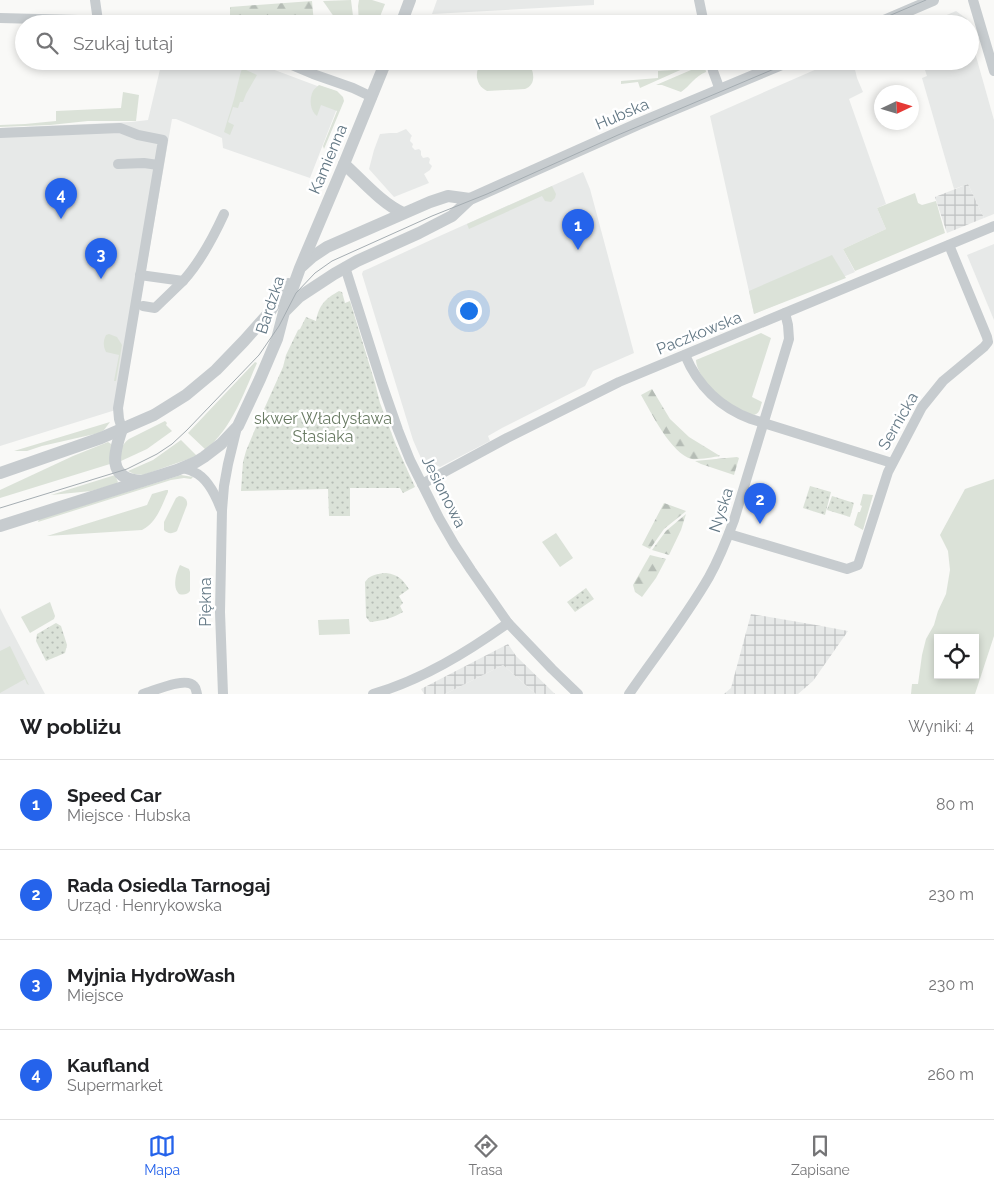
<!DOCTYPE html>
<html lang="pl">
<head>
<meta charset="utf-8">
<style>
  :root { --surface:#fff; --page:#f2f2f2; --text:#202124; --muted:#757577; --line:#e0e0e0; --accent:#2563eb }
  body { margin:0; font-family:Raleway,sans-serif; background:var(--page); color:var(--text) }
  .controls { position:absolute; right:15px; bottom:15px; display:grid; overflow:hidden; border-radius:0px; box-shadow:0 2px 8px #0003 }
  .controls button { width:45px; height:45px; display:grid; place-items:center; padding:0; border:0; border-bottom:1px solid var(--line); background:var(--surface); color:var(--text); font:25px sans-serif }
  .compass { position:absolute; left:874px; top:85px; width:45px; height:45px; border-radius:50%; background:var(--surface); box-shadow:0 2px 8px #0003; rotate:86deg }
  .you { position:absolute; left:468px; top:310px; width:18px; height:18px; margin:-12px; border:4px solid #fff; border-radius:50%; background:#1a73e8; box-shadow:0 0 0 8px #1a73e833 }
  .badge { display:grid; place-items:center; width:32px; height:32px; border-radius:50%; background:var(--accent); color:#fff; font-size:16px; font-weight:700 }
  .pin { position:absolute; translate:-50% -41px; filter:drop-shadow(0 1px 2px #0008) }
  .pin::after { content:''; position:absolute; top:26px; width:18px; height:15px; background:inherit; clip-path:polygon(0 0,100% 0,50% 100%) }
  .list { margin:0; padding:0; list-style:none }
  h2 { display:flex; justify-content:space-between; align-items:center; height:65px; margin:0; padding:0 20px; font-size:21px }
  h2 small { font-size:16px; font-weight:400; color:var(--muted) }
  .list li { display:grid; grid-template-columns:32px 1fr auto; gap:15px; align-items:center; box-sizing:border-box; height:90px; padding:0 20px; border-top:1px solid var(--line) }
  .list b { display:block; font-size:19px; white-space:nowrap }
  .list p { margin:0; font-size:16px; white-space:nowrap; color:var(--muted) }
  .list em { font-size:16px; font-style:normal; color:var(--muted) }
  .icon { flex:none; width:28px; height:28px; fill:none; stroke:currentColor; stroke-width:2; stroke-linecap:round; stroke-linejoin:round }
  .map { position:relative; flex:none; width:994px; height:694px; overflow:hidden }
  .search { position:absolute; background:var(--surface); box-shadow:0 2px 8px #0003; left:15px; right:15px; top:15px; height:55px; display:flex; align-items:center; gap:12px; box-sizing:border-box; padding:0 18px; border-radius:28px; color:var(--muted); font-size:19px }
  .sheet { height:425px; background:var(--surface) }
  nav { display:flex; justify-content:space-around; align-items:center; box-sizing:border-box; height:70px; border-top:1px solid var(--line); background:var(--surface); font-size:14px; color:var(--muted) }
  nav a { display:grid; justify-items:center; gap:2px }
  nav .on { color:var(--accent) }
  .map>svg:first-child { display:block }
  .built { fill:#e7e9e8 }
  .industrial { fill:url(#industrial-grid) }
  .green { fill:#dbe2d8; fill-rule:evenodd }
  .forest { fill:url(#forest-firs) }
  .park { fill:url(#park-dots) }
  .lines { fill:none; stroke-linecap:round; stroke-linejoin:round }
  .minor { stroke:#c7cccf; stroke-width:10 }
  .tertiary { stroke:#c7cccf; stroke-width:12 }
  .tram { stroke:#a5adb2; stroke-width:1 }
  .labels { text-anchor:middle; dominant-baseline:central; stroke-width:5; stroke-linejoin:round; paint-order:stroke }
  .street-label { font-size:16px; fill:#627784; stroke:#fff }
  .park-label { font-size:16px; fill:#687a62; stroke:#fff }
</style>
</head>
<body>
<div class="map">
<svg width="994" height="694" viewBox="0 0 994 694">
  <defs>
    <pattern id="industrial-grid" width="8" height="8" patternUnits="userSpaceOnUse" patternTransform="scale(1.25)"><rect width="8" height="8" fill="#e7e9e8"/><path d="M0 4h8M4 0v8" fill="none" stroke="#bfc2c2"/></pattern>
    <pattern id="forest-firs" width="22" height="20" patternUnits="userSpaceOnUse" patternTransform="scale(1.25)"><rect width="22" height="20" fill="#dbe2d8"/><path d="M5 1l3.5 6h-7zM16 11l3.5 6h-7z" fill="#b5bcb5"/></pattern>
    <pattern id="park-dots" width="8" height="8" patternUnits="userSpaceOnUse" patternTransform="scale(1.25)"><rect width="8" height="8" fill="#dbe2d8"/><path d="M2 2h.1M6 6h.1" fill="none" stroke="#b5bcb5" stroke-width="1.8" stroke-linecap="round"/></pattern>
  </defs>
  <rect width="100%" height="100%" fill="#f9f9f7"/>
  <g class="built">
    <polygon points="437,0 594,0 594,5 432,14"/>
    <polygon points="956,11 967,19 968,24 926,24"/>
    <polygon points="970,35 994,120 994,214 984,218 968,184 954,189 922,78 927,76 922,61 970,61"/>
    <polygon points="162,61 251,61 336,93 341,98 310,178 223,148 222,138 176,119 172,119 122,408 0,446 0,128 131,122 148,120"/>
    <polygon points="835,61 853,61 857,78 863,92 849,99 886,204 877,208 886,229 843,249 855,272 754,314 710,116"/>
    <polygon points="406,129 412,136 411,137 410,141 413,144 412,147 415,150 419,149 421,151 421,155 423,158 428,157 430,159 429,163 432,166 430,170 424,174 429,183 394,197 369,169 374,150 380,134 390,133 397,133"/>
    <polygon points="583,172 590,189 634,353 593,371 585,386 502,428 488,436 490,441 440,467 436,465 431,468 427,468 424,465 413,440 362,274 363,271 368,269 433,239"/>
    <polygon points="994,244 994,320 967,255"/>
    <polygon points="0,608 7,622 45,694 0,694"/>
    <polygon points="503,665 536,694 445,694"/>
  </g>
  <g class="industrial">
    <polygon points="968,184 984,218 947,233 935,197"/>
    <polygon points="751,614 816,625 848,631 813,681 798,694 724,694 731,688"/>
    <polygon points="508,644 516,656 555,694 536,694 503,665 445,694 424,694 421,689"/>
  </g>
  <g class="green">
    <polygon points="351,0 354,24 339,24 323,1"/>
    <polygon points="359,0 372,0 385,4 377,24 359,24 358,6"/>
    <path d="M247,61H251L246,70L257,75L246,94L243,102H240L238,108L233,107L228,122L234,125L230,135L224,132C228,117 234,102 237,87C240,77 240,69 247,61Z"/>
    <path d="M482,61H528C534,71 537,84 525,89L487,91C475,85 474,71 482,61Z"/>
    <polygon points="674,61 689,61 687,67 640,88 638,82 621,84 621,81 658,78 658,71 674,70"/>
    <path d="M705,67L706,72C695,76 690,86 681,92L662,85H656L691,70Z"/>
    <path d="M319,85L337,91L343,97L344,101L324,149L323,146L337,111L321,105L317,116C310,111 309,99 313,91C314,89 317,87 319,85Z"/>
    <polygon points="123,92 139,95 136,121 88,121 50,125 0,127 0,125 25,124 56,121 56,111 121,108"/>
    <polygon points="552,186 556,194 555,198 551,202 545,201 542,196 469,229 467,224"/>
    <polygon points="915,193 918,203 922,205 936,201 945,233 855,271 843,249 886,229 877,208"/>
    <polygon points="832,255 846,278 754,314 749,291"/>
    <path d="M761,333L771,338L752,397L762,402C760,408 760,415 752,415C743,410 732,406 723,400C713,393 696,372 696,360Z"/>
    <path d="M109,334L117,337L122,345L116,381H114L119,355L106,352C103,346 103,341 106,335Z"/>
    <path d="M255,362L257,363C243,395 233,426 206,450L188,433Z"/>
    <path d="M165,421L167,423L166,425L172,431L147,449L121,461C119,452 122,444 129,439Z"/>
    <polygon points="110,422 104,430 99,433 42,446 27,451 14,451"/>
    <polygon points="181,440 197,456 143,475 134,474 128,471 153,460"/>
    <polygon points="108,442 111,444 110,464 0,498 0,490 73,456"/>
    <polygon points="115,475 118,482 116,484 91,491 51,495"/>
    <polygon points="181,475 193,477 191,479 184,478 171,480 38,522 39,519"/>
    <path d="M994,479V636L975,694H911L912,684H918L922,655L926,639L934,625L938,611L946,594L950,570L948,551L940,535L965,489ZM938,638H975V675H938Z"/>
    <path d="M166,490H168V492C161,507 157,522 142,530L47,536L147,505L152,494Z"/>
    <polygon points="863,494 873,495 863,530 854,525 858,512 860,512 862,506 860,505"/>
    <path d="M179,496C184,496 188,500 187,505L177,531C172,534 168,534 164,530V522L176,498Z"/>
    <polygon points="556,533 573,558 560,567 542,542"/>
    <path d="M180,565L189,569L190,572V591C187,595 183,595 179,594C172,587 176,573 180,565Z"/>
    <polygon points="50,602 55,616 54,619 30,633 21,617"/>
    <polygon points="349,619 350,634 319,635 318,620"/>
    <polygon points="10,646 29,685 27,684 25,679 0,693 0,651"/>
  </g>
  <g class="forest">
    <polygon points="312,1 314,24 240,24 230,20 230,7"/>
    <path d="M652,389L670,419L689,437L720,456C714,457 697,460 692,459C671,454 651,412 641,395Z"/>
    <polygon points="737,457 739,458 734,475 701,464 695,461"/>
    <polygon points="664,503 686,511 685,512 664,529 650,549 642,545"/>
    <polygon points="686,514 681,530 669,555 652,550 666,531"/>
    <polygon points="650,555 666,559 656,578 642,597 635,592 633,585"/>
  </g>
  <g class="park">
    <path d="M339,291L342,292L345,303L350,301L375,383L380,403L396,445L415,487L403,493L400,488H350V516H329L328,489L241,491L243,462L246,451L256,427L283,367L286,355L298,330L300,329L306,317L316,321C319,305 325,299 339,291Z"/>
    <polygon points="810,486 831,492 825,515 803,508"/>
    <polygon points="832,496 854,503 850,517 827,510"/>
    <path d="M386,573C399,575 402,579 409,589L399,596L403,603L400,606L403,612C393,618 382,621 370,622L366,617L365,582C371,574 377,574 386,573Z"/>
    <polygon points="586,588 594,599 575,612 567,602"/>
    <polygon points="56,623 61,626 67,645 65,653 46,661 36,641 37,634"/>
  </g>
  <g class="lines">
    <g class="minor">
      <polyline points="95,0 98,21"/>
      <polyline points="699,0 704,24"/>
      <polyline points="973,0 994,71"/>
      <polyline points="0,18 78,20 124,24"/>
      <polyline points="282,61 313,74 353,88 372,97"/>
      <polyline points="711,61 713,71 720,90"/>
      <polyline points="0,133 120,128 138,135 163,140 118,408 119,419 122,429"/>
      <polyline points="118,164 144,163 158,165"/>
      <polyline points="345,267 382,384 398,430 410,460 439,518 454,544 471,570 508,623 552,669 578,694"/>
      <path d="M140,275L183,281C201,261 213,238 224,214"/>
      <polyline points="143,306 155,308 183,281"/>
      <path d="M685,355C698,386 719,407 751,419L892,463"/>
      <path d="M182,468C186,469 191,470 194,472C208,478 216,496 221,509"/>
      <polyline points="422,484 507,438 619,382 994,226"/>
      <polyline points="729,534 847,569 858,565 888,472 922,407 943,381 984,347 988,342 987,337 949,245"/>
      <path d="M143,694C154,691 186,676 194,686C196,688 196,691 197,694"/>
      <polyline points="223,694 220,612 222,510 224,486 228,464 237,427"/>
      <path d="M373,694C422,680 467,652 508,623"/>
      <path d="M629,694C656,655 686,617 709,577C719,559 727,539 734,520L789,339L788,325L785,313"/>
    </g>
    <g class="tertiary">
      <polyline points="401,24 410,0"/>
      <polyline points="877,24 933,0"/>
      <path d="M344,164C362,180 381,203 403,213"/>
      <polyline points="302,266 312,257 327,247 430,202 448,196 470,199"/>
      <polyline points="286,310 299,297 334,274 357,261 419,233 452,216 470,199 638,124 789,61"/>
      <path d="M122,429C114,452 106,479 141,481"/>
      <polyline points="0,473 101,438 154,415 186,395 216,370 244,341 269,313 288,284"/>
      <polyline points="0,526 177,470 196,462 204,457 221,444 238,426 260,379 277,339 284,312 300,268 344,164 386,61"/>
    </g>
    <g class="tram">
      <polyline points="870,24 926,0"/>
      <polyline points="0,508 127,469 157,454 172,444 187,430 259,355 279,326 296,293 315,273 332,261 432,216 487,194 618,135 793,61"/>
    </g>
  </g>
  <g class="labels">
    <g class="street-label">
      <text transform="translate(622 114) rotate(-23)">Hubska</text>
      <text transform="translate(328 159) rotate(-67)">Kamienna</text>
      <text transform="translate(270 305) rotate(-72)">Bardzka</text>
      <text transform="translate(699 333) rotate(-22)">Paczkowska</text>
      <text transform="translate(898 421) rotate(-60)">Sernicka</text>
      <text transform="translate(444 492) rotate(63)">Jesionowa</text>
      <text transform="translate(721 510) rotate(-72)">Nyska</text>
      <text transform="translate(205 602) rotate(-90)">Piękna</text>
    </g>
    <g class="park-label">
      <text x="323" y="418">skwer Władysława<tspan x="323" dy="18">Stasiaka</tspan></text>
    </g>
  </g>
</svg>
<div class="controls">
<button><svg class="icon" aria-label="locate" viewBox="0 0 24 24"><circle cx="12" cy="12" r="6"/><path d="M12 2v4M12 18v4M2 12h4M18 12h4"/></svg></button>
</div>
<svg class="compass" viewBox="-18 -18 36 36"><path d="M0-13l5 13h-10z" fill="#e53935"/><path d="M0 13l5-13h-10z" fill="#757577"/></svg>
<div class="you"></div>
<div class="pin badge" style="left:578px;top:250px">1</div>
<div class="pin badge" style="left:760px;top:524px">2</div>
<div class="pin badge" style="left:101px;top:279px">3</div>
<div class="pin badge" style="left:61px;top:219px">4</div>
<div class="search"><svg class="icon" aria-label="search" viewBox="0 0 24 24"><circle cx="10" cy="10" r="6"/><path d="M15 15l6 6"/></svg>Szukaj tutaj</div>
</div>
<section class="sheet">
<h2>W pobliżu<small>Wyniki: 4</small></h2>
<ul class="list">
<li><span class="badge">1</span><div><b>Speed Car</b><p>Miejsce · Hubska</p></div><em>80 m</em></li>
<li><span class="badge">2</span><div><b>Rada Osiedla Tarnogaj</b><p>Urząd · Henrykowska</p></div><em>230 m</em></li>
<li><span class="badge">3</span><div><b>Myjnia HydroWash</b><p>Miejsce</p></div><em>230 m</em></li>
<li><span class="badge">4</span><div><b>Kaufland</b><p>Supermarket</p></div><em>260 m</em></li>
</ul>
</section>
<nav>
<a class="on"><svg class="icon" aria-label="map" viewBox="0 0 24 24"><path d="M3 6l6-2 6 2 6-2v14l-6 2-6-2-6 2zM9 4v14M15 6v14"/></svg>Mapa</a>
<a><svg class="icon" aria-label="directions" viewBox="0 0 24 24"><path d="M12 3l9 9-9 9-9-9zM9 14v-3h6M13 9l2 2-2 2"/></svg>Trasa</a>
<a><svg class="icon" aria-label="saved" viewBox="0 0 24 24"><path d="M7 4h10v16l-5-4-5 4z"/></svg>Zapisane</a>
</nav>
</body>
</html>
